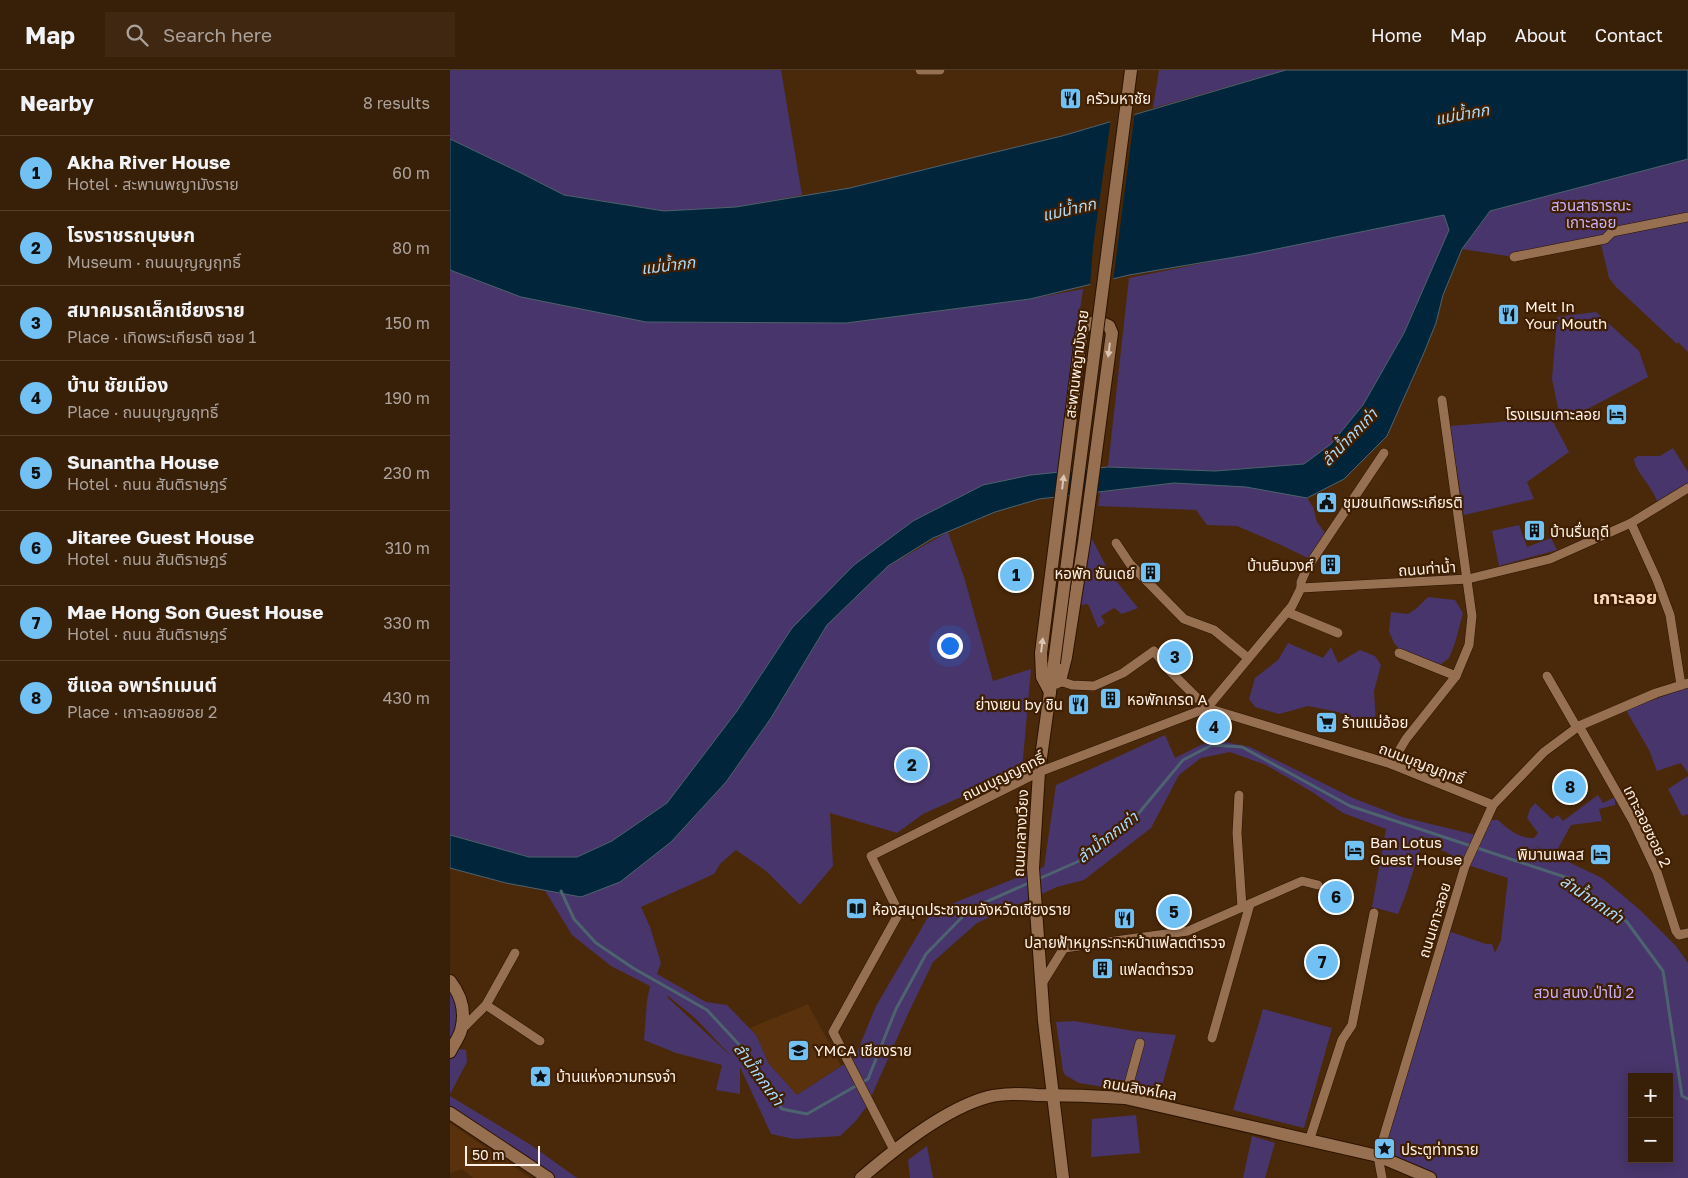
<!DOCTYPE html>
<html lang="en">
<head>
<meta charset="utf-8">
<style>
  :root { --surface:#381f08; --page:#3f2712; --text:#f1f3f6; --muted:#aba29c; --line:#523d29; --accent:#71c1f5 }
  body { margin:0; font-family:"Golos Text","Noto Sans Thai",sans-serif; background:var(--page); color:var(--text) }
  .controls { position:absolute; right:15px; bottom:15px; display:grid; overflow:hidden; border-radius:0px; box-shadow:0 2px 12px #0003 }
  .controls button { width:45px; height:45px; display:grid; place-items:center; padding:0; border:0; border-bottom:1px solid var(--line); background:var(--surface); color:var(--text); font:25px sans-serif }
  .scale { position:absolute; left:15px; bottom:12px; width:75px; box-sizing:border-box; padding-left:5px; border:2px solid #fef1e7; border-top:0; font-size:14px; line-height:18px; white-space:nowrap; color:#fef1e7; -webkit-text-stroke:4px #3f1f00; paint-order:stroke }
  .you { position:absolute; left:499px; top:575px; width:18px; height:18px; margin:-12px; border:4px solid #fff; border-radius:50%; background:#1a73e8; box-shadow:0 0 0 8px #1a73e833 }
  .badge { display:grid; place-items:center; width:32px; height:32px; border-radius:50%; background:var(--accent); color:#111; font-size:16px; font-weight:700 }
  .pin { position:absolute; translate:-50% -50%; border:2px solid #fff; box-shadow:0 1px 5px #0006 }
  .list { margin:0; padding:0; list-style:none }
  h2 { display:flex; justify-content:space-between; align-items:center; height:65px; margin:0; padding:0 20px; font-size:21px }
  h2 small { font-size:16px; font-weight:400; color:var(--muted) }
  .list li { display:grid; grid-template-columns:32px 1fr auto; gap:15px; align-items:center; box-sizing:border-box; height:75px; padding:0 20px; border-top:1px solid var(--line) }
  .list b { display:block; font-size:19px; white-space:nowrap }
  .list p { margin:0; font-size:16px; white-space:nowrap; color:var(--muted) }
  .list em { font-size:16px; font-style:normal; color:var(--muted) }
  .icon { flex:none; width:28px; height:28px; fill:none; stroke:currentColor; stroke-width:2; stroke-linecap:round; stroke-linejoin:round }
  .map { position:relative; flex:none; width:1238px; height:1108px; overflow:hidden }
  header { display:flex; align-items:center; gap:30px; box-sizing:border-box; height:70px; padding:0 25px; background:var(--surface); border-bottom:1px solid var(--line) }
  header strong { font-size:24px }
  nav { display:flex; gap:28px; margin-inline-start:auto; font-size:18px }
  .search { width:350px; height:45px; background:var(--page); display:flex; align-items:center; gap:12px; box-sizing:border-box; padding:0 18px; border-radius:0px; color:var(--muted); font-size:19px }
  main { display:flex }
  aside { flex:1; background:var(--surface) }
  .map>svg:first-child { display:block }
  .built { fill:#59310c }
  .green { fill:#48356b; fill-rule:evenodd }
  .water { fill:#01263b; stroke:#4d636f }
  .pier { fill:#4a290a }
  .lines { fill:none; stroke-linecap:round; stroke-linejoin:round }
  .stream { stroke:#4d636f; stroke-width:3 }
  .street-casing { stroke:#2b1300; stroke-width:10 }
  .secondary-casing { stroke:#2b1300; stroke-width:14 }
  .street { stroke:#977052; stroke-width:9 }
  .secondary { stroke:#977052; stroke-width:12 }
  .secondary-bridge-casing { stroke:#2b1300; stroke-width:14; stroke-linecap:butt }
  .secondary-bridge { stroke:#977052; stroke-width:12 }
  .oneway { fill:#dac4b3 }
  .labels { text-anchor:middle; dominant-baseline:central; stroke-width:4.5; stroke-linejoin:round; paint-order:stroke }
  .poi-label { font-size:15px; fill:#fef1e7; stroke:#3f1f00; text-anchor:start }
  .park-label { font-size:15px; fill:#c8b2fa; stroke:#3f1f00 }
  .street-label { font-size:15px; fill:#fef1e7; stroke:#3f1f00 }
  .water-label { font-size:16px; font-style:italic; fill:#abdcfd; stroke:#3f1f00 }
  .quarter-label { font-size:18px; font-weight:bold; fill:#fad7bd; stroke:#3f1f00 }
</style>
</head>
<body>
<header>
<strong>Map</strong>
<div class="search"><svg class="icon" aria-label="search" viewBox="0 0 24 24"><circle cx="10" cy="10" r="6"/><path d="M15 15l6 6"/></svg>Search here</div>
<nav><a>Home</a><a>Map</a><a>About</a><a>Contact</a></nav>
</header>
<main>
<aside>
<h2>Nearby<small>8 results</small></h2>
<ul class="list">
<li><span class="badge">1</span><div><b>Akha River House</b><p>Hotel · สะพานพญามังราย</p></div><em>60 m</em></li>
<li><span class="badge">2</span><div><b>โรงราชรถบุษษก</b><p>Museum · ถนนบุญญฤทธิ์</p></div><em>80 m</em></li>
<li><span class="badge">3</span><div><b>สมาคมรถเล็กเชียงราย</b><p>Place · เทิดพระเกียรติ ซอย 1</p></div><em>150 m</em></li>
<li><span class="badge">4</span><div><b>บ้าน ชัยเมือง</b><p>Place · ถนนบุญญฤทธิ์</p></div><em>190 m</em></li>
<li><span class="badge">5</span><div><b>Sunantha House</b><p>Hotel · ถนน สันติราษฎร์</p></div><em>230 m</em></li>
<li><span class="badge">6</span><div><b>Jitaree Guest House</b><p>Hotel · ถนน สันติราษฎร์</p></div><em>310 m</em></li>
<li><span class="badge">7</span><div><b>Mae Hong Son Guest House</b><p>Hotel · ถนน สันติราษฎร์</p></div><em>330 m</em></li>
<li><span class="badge">8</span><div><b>ซีแอล อพาร์ทเมนต์</b><p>Place · เกาะลอยซอย 2</p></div><em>430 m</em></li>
</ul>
</aside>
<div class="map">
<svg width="1238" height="1108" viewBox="0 0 1238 1108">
  <rect width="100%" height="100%" fill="#4a290a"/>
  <g class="built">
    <polygon points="358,934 391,996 347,1025 319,994 306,965 300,958"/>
    <polygon points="0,1053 80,1108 23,1108 12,1099 0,1103"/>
  </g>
  <g class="green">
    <polygon points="0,0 331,0 352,125 286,137 214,141 114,125 71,103 0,69"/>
    <polygon points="709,0 836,0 703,38"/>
    <polygon points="1238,89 1238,282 1228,272 1227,274 1166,217 1159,208 1150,170 1064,187 1012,179 1040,141"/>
    <polygon points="994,145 999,160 954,263 913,335 881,374 854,394 765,401 658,397 679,208"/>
    <polygon points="0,200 71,227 196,252 396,253 580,229 633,219 607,403 581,405 533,415 342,558 287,641 217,733 162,771 127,787 79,787 0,765"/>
    <polygon points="1146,242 1189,281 1198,307 1111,353 1102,309 1107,247"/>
    <polygon points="1099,344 1119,382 1077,412 1084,429 1014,445 1000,356 1050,352"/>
    <path d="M1223,378L1238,402V414L1214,430L1207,431C1202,416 1184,400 1184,389L1188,386H1210Z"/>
    <polygon points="724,413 796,417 857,428 863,437 867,452 878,467 862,490 831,475 787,456 757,455 746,440 648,436 650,422"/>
    <polygon points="1069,455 1077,477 1101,468 1107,480 1049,496 1042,461"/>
    <path d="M498,462L514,507L543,611L581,599L572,700L473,744L447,763L380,743L383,796L350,835L316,801L286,780L270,794L264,804L191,837L200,857L211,893L207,904L256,932L277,935L306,965L319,994L347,1025L405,987L426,936L481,842L594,797L606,715L715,665L725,688L755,673L770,671L800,677L903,728L952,747L1034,767L1040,750H1048C1060,760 1067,768 1084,768L1088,763L1077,748L1080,739L1085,733L1102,749L1108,745L1113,751L1148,725L1153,733L1165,727V735L1149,739L1152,751L1121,755L1105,784L1081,774L1152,808L1189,839L1226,876L1238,893V1108H980L928,1086L995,862H1001L1036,874H1042L1045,883L1051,870L1058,808L1021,796L996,782L972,773L956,824L948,844L922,837L936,759L893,743L862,722L816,695L780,682L751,688L729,705L701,758L634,810L607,817L527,853L483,892L457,946L417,1036L405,1052L390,1066L344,1069L321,1064L290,997V1024L266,1020L272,995L226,983L194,970L197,931L200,916L161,896L122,865L94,819L131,827L221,772L276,712L321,648L377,555L438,496ZM218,926L245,948L282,987L217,927ZM1182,1007H1219V1089H1182Z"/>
    <polygon points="642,469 659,502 688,538 672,544 664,538 651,546 655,553 648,558 638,534 631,535 632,514 638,473"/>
    <polygon points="978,527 1005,530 1013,543 1005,573 999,588 986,598 958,588 944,573 939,561 941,542 958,544 967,538"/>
    <polygon points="838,573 873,588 881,577 888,593 910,580 925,586 931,595 924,621 926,654 907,650 888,642 858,636 829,644 805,637 799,629 805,608 828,590"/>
    <polygon points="1238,617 1238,703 1231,693 1207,701 1199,680 1176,640"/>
    <polygon points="1238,706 1238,744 1232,746 1218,719"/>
    <polygon points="0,911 13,940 3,978 16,980 17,992 0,1024"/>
    <polygon points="813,939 882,958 854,1058 783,1040"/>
    <polygon points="624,951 684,961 726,965 709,1026 629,1013 615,1005 613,1001 606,952"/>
    <polygon points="0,1026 81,1075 127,1108 104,1108 0,1043"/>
    <polygon points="686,1045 690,1083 641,1087 642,1049"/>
    <polygon points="802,1066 825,1073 815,1108 793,1108"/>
    <polygon points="477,1076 483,1108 460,1108 458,1090"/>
  </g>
  <polygon class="water" points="836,0 1238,0 1238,89 1040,141 1012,179 993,225 986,253 973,285 937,366 894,409 857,428 796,417 724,413 589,429 545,442 483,468 438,496 377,555 321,648 276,712 221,772 170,812 131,827 56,813 0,798 0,765 79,787 127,787 162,771 217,733 287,641 342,558 404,495 463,451 533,415 581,405 658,397 765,401 854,394 881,374 913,335 954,263 999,160 994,145 797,185 679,205 580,229 396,253 196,252 71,227 0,200 0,69 71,103 114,125 214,141 286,137 400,118 513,90 612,66"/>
  <polygon class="pier" points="685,41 663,212 640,217 643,177 661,48"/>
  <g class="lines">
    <g class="stream">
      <polyline points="586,810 636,788 688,744 733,690 762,675 792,677 900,736 1118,808 1177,852 1213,901 1232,1026 1238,1029"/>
      <polyline points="111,821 124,849 146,873 183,898 257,940 296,982 320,1024 332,1039 357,1044 418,1009 446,939 476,884 520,839 581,812"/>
    </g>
    <defs>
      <g id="street">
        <polyline points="470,0 490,0"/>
        <polyline points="1064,187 1150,170 1155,169 1162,162 1238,147"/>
        <polyline points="1181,453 1207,510 1220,545 1231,615"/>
        <polyline points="666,473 680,494 734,549 764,560 798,588"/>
        <polyline points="851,518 851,512 857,498 934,383"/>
        <polyline points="837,542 888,563"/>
        <polyline points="949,583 1006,606"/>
        <polyline points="1097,606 1127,658"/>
        <polyline points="607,614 610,611 622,615 644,616 673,603 704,581 719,600 757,638"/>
        <polyline points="757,638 842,536 851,518 1018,509 1100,489 1181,453 1238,418"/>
        <polyline points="1129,656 1183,751 1207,802 1226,861 1229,865 1238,863"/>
        <polyline points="941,694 956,669 1006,606 1019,575 1022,546 992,330"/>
        <polyline points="789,725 787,763 792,837"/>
        <polyline points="591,915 614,878 738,861 852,811 868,815"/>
        <polyline points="36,935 90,971"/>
        <polyline points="11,960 36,935 65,883"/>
        <polyline points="762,968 800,834"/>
        <polyline points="675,1028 690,973"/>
        <polyline points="859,1071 892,970 902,955 924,843"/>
        <polyline points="444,1080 383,962 449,843 421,786 589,702 757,638 941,694 1043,735"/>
        <polyline points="932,1108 928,1086 1015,796 1043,735 1094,682 1129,656 1206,623 1238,613"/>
      </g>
      <g id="secondary">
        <polyline points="604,593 589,702 583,798 594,951 613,1108"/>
        <path d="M600,622L592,607L591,583L632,260C639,250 649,251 659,256L662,263L634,472L616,587L610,611"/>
        <path d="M0,911C11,925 16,942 11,960C9,968 3,975 0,982"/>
        <polyline points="0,1043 98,1108"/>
        <path d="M411,1108C445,1079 494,1039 538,1027C554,1023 571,1024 587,1025C617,1025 646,1026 675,1028L928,1086L980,1108"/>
      </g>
    </defs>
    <use href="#street" class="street-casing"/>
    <use href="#secondary" class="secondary-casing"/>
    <use href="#street" class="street"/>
    <use href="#secondary" class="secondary"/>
    <defs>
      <polyline id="secondary-bridge" points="604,593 681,0"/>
    </defs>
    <use href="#secondary-bridge" class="secondary-bridge-casing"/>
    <use href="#secondary-bridge" class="secondary-bridge"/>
  </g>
  <defs><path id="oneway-solid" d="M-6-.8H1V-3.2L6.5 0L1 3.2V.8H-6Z" transform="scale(1.25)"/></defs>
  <g class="oneway">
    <use href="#oneway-solid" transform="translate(659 280) rotate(97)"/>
    <use href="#oneway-solid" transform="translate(613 412) rotate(-83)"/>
    <use href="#oneway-solid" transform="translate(592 575) rotate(-83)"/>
  </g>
  <defs>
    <symbol id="restaurant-square" viewBox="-11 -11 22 22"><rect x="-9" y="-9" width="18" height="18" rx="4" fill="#71c1f5" stroke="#3f1f00"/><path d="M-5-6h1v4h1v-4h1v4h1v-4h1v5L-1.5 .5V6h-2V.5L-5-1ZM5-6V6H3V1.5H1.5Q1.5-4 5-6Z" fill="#111"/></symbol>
    <symbol id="hotel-square" viewBox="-11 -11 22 22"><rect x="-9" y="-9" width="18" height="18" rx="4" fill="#71c1f5" stroke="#3f1f00"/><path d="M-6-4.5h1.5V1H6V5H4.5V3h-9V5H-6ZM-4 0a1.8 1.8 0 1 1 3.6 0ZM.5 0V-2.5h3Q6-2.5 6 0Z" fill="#111"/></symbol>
    <symbol id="civic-square" viewBox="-11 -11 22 22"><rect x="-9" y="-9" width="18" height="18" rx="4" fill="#71c1f5" stroke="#3f1f00"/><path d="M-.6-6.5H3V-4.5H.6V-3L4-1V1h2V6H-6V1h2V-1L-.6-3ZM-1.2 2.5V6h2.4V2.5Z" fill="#111"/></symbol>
    <symbol id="building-square" viewBox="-11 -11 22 22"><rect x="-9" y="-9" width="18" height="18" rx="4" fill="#71c1f5" stroke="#3f1f00"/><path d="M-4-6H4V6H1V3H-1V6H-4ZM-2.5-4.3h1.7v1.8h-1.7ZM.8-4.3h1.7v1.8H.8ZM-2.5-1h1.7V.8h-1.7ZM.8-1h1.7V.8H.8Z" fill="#111"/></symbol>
    <symbol id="supermarket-square" viewBox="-11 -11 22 22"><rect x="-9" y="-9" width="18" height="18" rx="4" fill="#71c1f5" stroke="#3f1f00"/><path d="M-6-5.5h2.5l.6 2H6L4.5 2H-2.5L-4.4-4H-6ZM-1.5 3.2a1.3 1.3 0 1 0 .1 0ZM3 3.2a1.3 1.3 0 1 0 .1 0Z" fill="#111"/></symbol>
    <symbol id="library-square" viewBox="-11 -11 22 22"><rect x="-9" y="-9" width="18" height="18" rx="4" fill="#71c1f5" stroke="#3f1f00"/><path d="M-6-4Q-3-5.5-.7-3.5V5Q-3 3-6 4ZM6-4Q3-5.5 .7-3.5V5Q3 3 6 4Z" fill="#111"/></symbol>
    <symbol id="school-square" viewBox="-11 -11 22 22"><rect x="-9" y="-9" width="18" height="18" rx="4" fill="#71c1f5" stroke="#3f1f00"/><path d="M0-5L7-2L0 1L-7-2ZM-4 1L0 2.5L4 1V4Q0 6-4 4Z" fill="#111"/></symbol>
    <symbol id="sight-square" viewBox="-11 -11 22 22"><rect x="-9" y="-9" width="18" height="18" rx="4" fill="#71c1f5" stroke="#3f1f00"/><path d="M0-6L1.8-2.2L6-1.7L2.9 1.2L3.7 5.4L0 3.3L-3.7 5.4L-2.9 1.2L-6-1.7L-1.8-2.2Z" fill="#111"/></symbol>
  </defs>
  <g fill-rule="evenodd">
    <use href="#restaurant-square" x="608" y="16" width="25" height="25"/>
    <use href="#restaurant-square" x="1046" y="232" width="25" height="25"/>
    <use href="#hotel-square" x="1154" y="332" width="25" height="25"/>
    <use href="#civic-square" x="864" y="420" width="25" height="25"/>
    <use href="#building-square" x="1072" y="448" width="25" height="25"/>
    <use href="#building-square" x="868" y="482" width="25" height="25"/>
    <use href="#building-square" x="688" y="490" width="25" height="25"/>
    <use href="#building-square" x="648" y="616" width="25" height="25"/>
    <use href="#restaurant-square" x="616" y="622" width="25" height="25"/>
    <use href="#supermarket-square" x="864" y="640" width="25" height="25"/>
    <use href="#hotel-square" x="892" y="768" width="25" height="25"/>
    <use href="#hotel-square" x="1138" y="772" width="25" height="25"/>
    <use href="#library-square" x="394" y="826" width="25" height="25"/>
    <use href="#restaurant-square" x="662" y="836" width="25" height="25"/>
    <use href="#building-square" x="640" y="886" width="25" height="25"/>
    <use href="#school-square" x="336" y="968" width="25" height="25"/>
    <use href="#sight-square" x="78" y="994" width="25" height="25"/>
    <use href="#sight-square" x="922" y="1066" width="25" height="25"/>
  </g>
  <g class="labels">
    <g class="poi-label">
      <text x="636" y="28">ครัวมหาชัย</text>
      <text x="1075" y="236">Melt In<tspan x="1075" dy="17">Your Mouth</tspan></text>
      <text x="1151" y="344" text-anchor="end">โรงแรมเกาะลอย</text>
      <text x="893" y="432">ชุมชนเทิดพระเกียรติ</text>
      <text x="1100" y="461">บ้านรื่นฤดี</text>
      <text x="864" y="495" text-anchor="end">บ้านอินวงศ์</text>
      <text x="685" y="503" text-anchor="end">หอพัก ซันเดย์</text>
      <text x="677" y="629">หอพักเกรด A</text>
      <text x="613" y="634" text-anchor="end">ย่างเยน by ชิน</text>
      <text x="892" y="652">ร้านแม่อ้อย</text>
      <text x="920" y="772">Ban Lotus<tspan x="920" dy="17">Guest House</tspan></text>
      <text x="1134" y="784" text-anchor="end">พิมานเพลส</text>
      <text x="422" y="839">ห้องสมุดประชาชนจังหวัดเชียงราย</text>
      <text x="675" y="872" text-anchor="middle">ปลายฟ้าหมูกระทะหน้าแฟลตตำรวจ</text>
      <text x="669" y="899">แฟลตตำรวจ</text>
      <text x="364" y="980">YMCA เชียงราย</text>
      <text x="106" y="1006">บ้านแห่งความทรงจำ</text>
      <text x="951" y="1079">ประตูท่าทราย</text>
    </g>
    <g class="park-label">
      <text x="1141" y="135">สวนสาธารณะ<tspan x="1141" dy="17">เกาะลอย</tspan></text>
      <text x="1134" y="922">สวน สนง.ป่าไม้ 2</text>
    </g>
    <g class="street-label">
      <text transform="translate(626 294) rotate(-83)">สะพานพญามังราย</text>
      <text transform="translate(977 498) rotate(-4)">ถนนท่าน้ำ</text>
      <text transform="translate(972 693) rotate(21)">ถนนบุญญฤทธิ์</text>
      <text transform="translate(553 706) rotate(-26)">ถนนบุญญฤทธิ์</text>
      <text transform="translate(1198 756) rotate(64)">เกาะลอยซอย 2</text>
      <text transform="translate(570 763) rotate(-87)">ถนนกลางเวียง</text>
      <text transform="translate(984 850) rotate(-73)">ถนนเกาะลอย</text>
      <text transform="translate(690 1018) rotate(10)">ถนนสิงหไคล</text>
    </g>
    <g class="water-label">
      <text transform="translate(1012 44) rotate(-10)">แม่น้ำกก</text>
      <text transform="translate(619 139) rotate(-13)">แม่น้ำกก</text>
      <text transform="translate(218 195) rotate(-7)">แม่น้ำกก</text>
      <text transform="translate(899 367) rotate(-46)">ลำน้ำกกเก่า</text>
      <text transform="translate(657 767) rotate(-38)">ลำน้ำกกเก่า</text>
      <text transform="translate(1142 829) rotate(34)">ลำน้ำกกเก่า</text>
      <text transform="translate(309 1004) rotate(54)">ลำน้ำกกเก่า</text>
    </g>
    <g class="quarter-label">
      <text x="1175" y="527">เกาะลอย</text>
    </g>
  </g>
</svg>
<div class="controls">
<button>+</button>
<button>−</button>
</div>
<div class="scale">50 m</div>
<div class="you"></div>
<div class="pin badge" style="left:566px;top:505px">1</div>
<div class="pin badge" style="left:462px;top:695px">2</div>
<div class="pin badge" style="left:725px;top:587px">3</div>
<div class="pin badge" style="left:764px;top:657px">4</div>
<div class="pin badge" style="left:724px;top:842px">5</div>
<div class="pin badge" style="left:886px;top:827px">6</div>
<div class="pin badge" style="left:872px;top:892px">7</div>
<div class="pin badge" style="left:1120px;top:717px">8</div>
</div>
</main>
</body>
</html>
